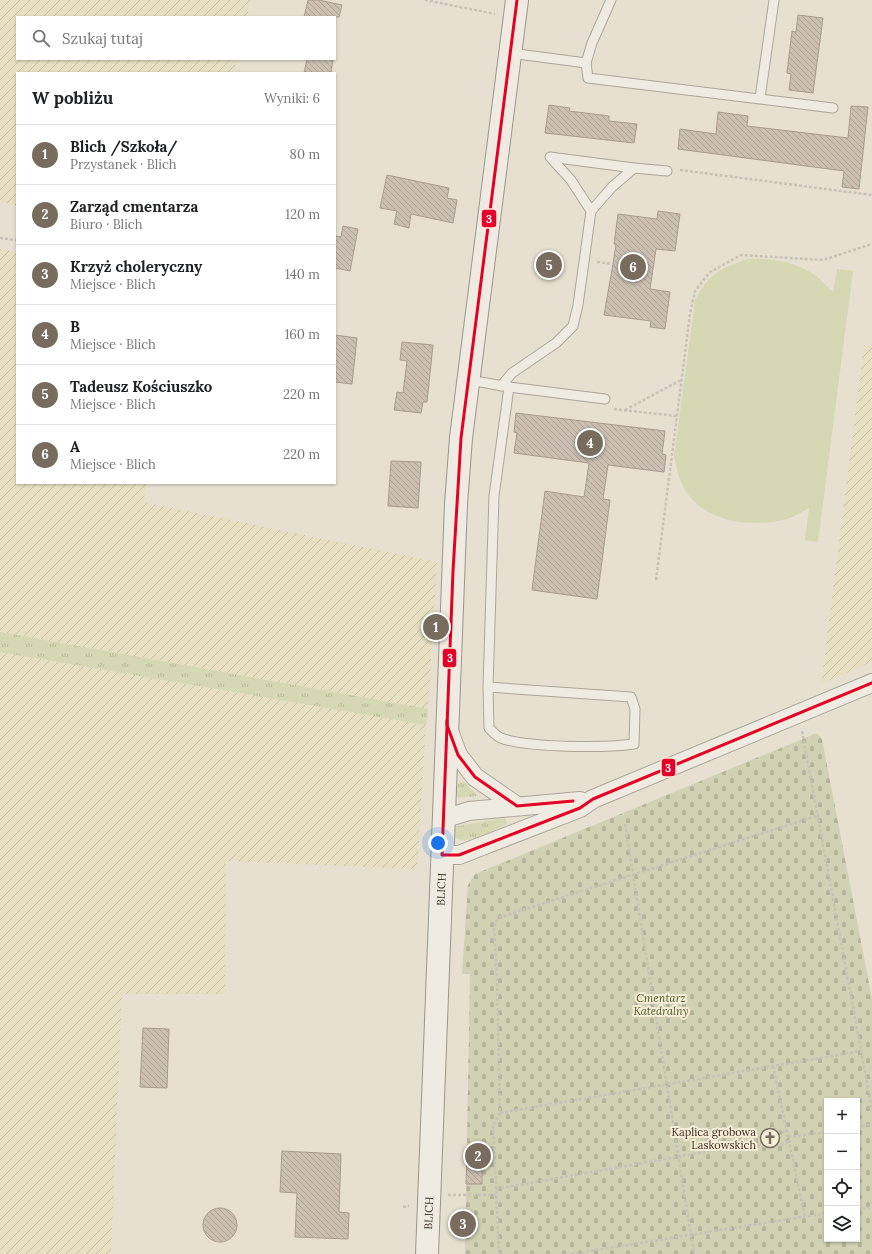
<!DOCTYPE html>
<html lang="pl">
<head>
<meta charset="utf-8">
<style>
  :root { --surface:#fff; --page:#f6f6f6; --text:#202124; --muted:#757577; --line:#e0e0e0; --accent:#786c5e }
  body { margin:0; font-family:Lora,serif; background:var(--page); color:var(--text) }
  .controls { position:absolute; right:12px; bottom:12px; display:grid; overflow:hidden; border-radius:0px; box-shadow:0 1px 3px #0004 }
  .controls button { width:36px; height:36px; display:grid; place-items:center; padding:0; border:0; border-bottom:1px solid var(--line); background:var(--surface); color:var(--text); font:20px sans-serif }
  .you { position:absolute; left:438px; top:843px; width:14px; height:14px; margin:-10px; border:3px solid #fff; border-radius:50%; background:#1a73e8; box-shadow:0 0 0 6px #1a73e833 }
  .badge { display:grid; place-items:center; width:26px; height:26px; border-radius:50%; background:var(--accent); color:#fff; font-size:13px; font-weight:700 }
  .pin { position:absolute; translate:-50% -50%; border:2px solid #fff; box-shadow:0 1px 4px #0006 }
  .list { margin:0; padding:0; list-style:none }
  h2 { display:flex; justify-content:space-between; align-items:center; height:52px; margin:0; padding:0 16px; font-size:17px }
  h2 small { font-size:13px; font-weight:400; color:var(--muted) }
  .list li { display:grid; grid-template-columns:26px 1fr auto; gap:12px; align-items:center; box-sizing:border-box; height:60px; padding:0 16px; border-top:1px solid var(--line) }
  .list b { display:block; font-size:15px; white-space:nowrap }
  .list p { margin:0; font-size:13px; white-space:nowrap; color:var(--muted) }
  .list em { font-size:13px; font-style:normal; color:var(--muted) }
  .icon { flex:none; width:22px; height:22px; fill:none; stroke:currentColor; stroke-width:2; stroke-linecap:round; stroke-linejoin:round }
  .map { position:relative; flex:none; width:872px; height:1254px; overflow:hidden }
  .search { position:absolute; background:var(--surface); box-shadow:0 1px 3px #0004; left:16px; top:16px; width:320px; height:44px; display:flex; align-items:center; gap:10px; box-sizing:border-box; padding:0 14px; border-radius:0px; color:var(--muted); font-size:15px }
  .panel { position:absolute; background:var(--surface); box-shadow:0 1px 3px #0004; left:16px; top:72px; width:320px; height:412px; border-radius:0px }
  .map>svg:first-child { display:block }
  .farmland { fill:url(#farmland-furrows) }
  .grass { fill:url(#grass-tufts) }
  .cemetery { fill:url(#cemetery-stones); fill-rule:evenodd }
  .pitch { fill:#d6d7b3 }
  .building { fill:url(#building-back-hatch); stroke:#a89c90 }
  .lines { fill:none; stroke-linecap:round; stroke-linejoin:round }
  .lane-casing { stroke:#ada599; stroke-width:11 }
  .street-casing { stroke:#ada599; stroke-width:20 }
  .secondary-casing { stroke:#9c958a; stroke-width:24 }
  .path { stroke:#c8c2b9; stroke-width:2.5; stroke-dasharray:3 2; stroke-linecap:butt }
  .lane { stroke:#efebe3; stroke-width:9 }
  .street { stroke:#efebe3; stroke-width:18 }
  .secondary { stroke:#efebe3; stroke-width:22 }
  .bus-1-casing { stroke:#f7eed8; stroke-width:6 }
  .bus-1 { stroke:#e4002b; stroke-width:3 }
  .labels { text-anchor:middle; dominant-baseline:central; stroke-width:4; stroke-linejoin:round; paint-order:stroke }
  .street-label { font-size:11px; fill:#3d2e20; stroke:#f7eed8 }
  .park-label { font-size:11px; font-style:italic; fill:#4d5a26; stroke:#f7eed8 }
  .poi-label { font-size:11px; fill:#3d2e20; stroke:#f7eed8; text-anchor:end }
  .line-badge { stroke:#f7eed8; stroke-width:1.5 }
  .badge-label { font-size:11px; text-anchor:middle; font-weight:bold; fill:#fff }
</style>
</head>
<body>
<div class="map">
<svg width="872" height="1254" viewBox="0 0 872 1254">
  <defs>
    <pattern id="farmland-furrows" width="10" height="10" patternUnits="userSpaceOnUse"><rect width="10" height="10" fill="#e6dfc2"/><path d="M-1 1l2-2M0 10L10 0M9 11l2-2" fill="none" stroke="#c6c0a6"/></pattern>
    <pattern id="grass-tufts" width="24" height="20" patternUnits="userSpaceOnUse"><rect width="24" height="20" fill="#d6d7b3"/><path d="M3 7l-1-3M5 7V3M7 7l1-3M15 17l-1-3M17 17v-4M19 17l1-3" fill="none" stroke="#b9b99a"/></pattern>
    <pattern id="cemetery-stones" width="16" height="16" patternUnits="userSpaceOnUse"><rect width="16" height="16" fill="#d1d1b3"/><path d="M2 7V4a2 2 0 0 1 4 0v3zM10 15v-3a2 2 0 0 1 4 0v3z" fill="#b4b49a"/></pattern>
    <pattern id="building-back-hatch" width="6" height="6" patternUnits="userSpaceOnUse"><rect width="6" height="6" fill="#cbbfb2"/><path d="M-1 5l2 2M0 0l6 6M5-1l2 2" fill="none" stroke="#afa499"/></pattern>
  </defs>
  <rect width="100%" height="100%" fill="#e7e0d1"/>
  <g class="farmland">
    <polygon points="0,0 251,0 247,17 17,17 17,59 237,59 233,73 17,73 17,206 0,201"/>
    <polygon points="0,249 17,252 17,483 147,483 143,502 437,562 428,709 0,632"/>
    <polygon points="864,345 872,346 872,662 821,684"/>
    <polygon points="0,652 426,725 417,869 226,861 225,994 122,994 111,1254 0,1254"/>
  </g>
  <g class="grass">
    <polygon points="0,632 428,709 426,725 0,652"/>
    <polygon points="460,782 464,782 478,796 458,798 456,794 456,787"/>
    <path d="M505,818L507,823L505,825C491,831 471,845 455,838L453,833L457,826Z"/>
  </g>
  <path class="cemetery" d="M817,733L822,739L872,999V1254H465L470,974H462L468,885L475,874ZM827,1101H857V1239H827Z"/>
  <path class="pitch" d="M748,259C770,258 792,261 812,273C820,278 826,286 833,292L837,269L853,271L818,542L805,540L809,508C802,512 795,517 787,519C750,528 700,523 682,484C678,476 676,466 674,457L695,300C710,273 719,269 748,259Z"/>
  <g class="building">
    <polygon points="308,0 319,0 342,5 339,17 304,17"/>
    <polygon points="798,15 823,18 813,93 789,90 791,74 787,73 792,31 796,32"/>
    <polygon points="307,59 333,59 331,73 304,73"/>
    <polygon points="549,105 570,108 569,111 609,116 609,121 637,124 634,143 545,133"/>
    <polygon points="851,106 868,107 859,189 842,187 844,171 678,149 680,129 716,134 718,112 748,116 747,126 848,138"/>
    <polygon points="387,175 449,188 447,198 457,200 453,223 411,214 409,228 394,224 397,211 380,208"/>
    <polygon points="658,211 680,214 675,251 656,249 650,289 670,292 665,329 650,327 651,321 604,315 613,264 616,244 614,244 618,214 657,219"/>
    <polygon points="343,226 358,229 350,271 335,268 335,236 341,237"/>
    <polygon points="335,335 357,338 352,384 335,382"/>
    <polygon points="402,342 433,345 427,402 423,402 421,413 394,410 397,392 403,393 407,361 400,360"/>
    <polygon points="516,413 665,431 662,454 666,455 664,472 608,465 603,499 610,500 597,599 532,590 545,491 584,497 589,463 514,453 517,433 514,432"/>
    <polygon points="391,461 421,462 418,508 388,506"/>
    <polygon points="143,1028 169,1029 167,1088 140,1087"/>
    <polygon points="282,1151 341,1154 339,1212 349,1213 348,1239 295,1237 297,1193 280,1192"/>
    <polygon points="467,1153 482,1153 482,1184 466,1184"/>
    <circle cx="220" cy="1225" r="17"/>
  </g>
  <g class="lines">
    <defs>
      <g id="lane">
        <polyline points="611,0 592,43 586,63 588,78 833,108"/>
        <polyline points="510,53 586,63"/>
        <polyline points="760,98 774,0"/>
        <polyline points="634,168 667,171"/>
        <polyline points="469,380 509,387 605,399"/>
        <polyline points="501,386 512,373 556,343 573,326 578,305 591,211 612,187 634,168 550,157 571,180 591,211"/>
        <path d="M488,687L631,697L635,709L634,744C605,748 527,748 501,738C496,736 492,731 489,728L488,687L494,496L509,387"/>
      </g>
      <g id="street">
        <polyline points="449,731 458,755 475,777 517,806"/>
        <polyline points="443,819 469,811 580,801"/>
        <polyline points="442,855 459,855 580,808 593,799 872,683"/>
      </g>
      <g id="secondary">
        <path id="s1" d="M427,1254L456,504L461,438L517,0"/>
      </g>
    </defs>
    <use href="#lane" class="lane-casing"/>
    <use href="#street" class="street-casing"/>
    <use href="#secondary" class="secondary-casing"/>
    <g class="path">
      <polyline points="425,0 495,14"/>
      <polyline points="680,170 872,195"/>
      <polyline points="0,238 17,240"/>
      <polyline points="597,262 613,264"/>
      <polyline points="614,409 677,416"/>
      <polyline points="625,410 681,380"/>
      <polyline points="656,580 690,314 695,291 710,272 741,255 823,260 872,244"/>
      <polyline points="802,731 872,1110"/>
      <polyline points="625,824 694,1254"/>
      <polyline points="773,1066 805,1217"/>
      <polyline points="500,1113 861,1051"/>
      <polyline points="857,1127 872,1124"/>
      <polyline points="788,1137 827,1132"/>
      <polyline points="750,1144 764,1133 786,1132"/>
      <path d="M496,1189L750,1144C767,1149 774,1147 790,1141"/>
      <polyline points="448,1195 497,1195"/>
      <polyline points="403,1207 409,1206"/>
      <polyline points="857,1209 872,1207"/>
      <polyline points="499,1254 493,1125 500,1113 497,982 494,927 498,918 819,815"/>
      <polyline points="571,1254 827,1213"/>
    </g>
    <use href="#lane" class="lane"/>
    <use href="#street" class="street"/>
    <use href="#secondary" class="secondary"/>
    <defs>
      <g id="bus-1">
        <polyline points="517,0 461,438 453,571 442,855 459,855 580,808 593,799 872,683"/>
        <polyline points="447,720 447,725 458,755 475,777 517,806 573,801"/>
      </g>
    </defs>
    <use href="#bus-1" class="bus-1-casing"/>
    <use href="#bus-1" class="bus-1"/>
  </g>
  <defs>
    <symbol id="church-ring" viewBox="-11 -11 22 22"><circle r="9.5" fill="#f7eed8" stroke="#786c5e" stroke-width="1.5"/><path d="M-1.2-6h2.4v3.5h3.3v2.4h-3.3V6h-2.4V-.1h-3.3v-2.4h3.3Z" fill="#786c5e"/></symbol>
  </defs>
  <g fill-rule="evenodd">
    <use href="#church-ring" x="759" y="1127" width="22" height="22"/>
  </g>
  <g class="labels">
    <g class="street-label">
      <text stroke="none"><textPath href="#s1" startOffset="365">BLICH</textPath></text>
      <text stroke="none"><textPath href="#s1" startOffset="41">BLICH</textPath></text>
    </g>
    <g class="park-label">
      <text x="661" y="998">Cmentarz<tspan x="661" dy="13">Katedralny</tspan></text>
    </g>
    <g class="poi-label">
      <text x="756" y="1132">Kaplica grobowa<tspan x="756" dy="13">Laskowskich</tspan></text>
    </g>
  </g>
  <g class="line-badge">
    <rect x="481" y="209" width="16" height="19" rx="4" fill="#e4002b"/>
    <rect x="442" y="648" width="15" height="20" rx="4" fill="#e4002b"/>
    <rect x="661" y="758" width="15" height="19" rx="4" fill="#e4002b"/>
  </g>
  <g class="badge-label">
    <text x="489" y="223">3</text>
    <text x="450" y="662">3</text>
    <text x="668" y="772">3</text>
  </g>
</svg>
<div class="controls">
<button>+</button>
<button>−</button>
<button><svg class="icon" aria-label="locate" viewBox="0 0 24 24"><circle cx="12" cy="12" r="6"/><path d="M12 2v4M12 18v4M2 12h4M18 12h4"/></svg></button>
<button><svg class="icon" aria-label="layers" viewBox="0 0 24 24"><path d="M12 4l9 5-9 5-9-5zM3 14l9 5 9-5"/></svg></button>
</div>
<div class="you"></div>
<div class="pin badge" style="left:436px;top:627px">1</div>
<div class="pin badge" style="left:478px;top:1156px">2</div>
<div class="pin badge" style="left:463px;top:1224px">3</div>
<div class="pin badge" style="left:590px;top:443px">4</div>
<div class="pin badge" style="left:549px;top:265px">5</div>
<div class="pin badge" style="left:633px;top:267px">6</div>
<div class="search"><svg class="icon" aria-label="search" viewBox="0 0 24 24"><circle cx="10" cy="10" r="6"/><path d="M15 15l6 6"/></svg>Szukaj tutaj</div>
<section class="panel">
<h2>W pobliżu<small>Wyniki: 6</small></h2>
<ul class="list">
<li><span class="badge">1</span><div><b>Blich /Szkoła/</b><p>Przystanek · Blich</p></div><em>80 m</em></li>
<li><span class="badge">2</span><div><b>Zarząd cmentarza</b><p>Biuro · Blich</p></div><em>120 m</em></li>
<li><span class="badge">3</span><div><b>Krzyż choleryczny</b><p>Miejsce · Blich</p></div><em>140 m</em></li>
<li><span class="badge">4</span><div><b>B</b><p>Miejsce · Blich</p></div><em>160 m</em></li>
<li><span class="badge">5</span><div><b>Tadeusz Kościuszko</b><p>Miejsce · Blich</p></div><em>220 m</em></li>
<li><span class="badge">6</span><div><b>A</b><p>Miejsce · Blich</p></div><em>220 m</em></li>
</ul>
</section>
</div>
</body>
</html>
